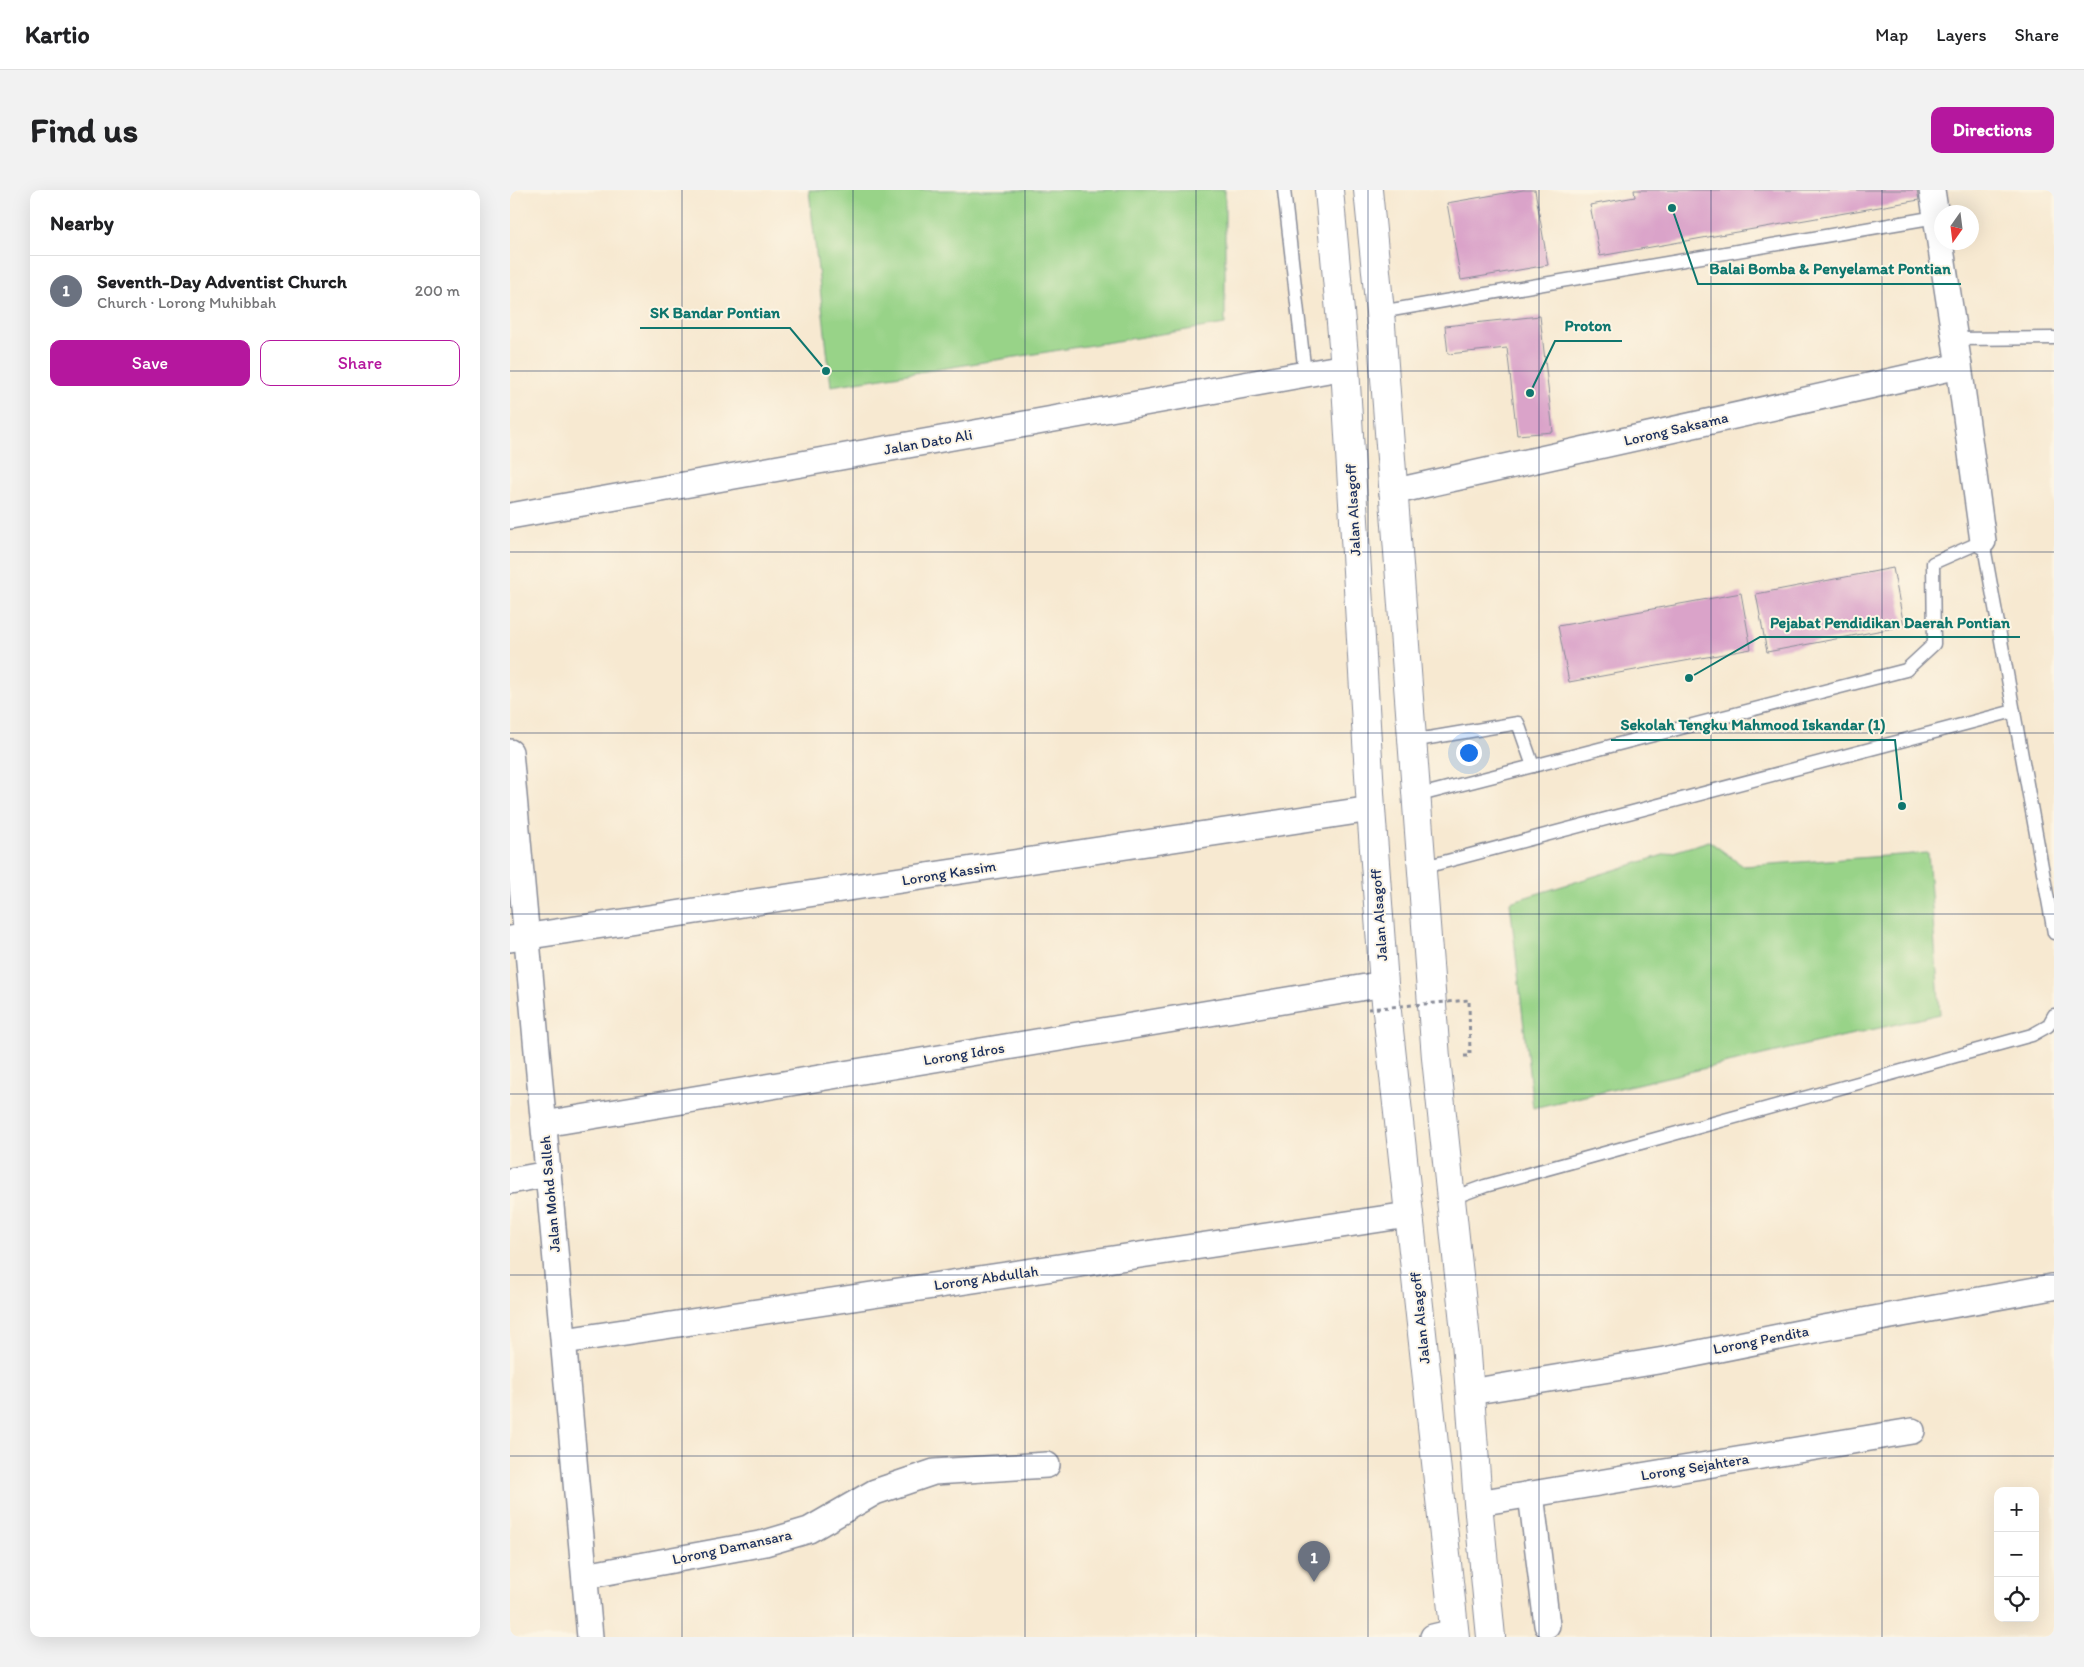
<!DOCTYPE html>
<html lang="en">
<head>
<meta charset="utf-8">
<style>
  :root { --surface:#fff; --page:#f2f2f2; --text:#202124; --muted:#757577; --line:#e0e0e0; --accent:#b5179e }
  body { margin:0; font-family:Itim,sans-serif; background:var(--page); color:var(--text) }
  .controls { position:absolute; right:15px; bottom:15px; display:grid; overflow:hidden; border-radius:10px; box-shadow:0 5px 20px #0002 }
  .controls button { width:45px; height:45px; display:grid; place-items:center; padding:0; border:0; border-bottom:1px solid var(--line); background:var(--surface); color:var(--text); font:25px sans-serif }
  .compass { position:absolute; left:1424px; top:15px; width:45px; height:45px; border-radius:50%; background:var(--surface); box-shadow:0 5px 20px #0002; rotate:194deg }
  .you { position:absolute; left:958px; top:562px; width:18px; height:18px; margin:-12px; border:4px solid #fff; border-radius:50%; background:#1a73e8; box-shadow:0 0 0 8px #1a73e833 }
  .badge { display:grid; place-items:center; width:32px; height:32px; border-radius:50%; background:var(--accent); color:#fff; font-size:16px; font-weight:700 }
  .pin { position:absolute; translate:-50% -41px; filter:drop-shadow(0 1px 2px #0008) }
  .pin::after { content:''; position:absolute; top:26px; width:18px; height:15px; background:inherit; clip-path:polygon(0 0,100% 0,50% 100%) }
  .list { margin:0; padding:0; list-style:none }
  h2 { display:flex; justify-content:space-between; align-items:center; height:65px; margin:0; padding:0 20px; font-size:21px }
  h2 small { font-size:16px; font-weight:400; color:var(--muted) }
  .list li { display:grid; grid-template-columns:32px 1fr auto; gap:15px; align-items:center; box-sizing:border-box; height:70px; padding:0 20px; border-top:1px solid var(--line) }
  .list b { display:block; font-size:19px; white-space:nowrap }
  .list p { margin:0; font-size:16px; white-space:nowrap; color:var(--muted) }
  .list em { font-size:16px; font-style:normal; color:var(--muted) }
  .actions { display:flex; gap:10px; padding:15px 20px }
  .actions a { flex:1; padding:11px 0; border:1px solid var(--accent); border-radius:10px; text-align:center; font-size:18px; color:var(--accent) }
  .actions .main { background:var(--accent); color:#fff }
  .icon { flex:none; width:28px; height:28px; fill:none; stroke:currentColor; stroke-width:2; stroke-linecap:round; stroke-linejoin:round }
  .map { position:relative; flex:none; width:1544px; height:1447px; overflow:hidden; border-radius:10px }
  header { display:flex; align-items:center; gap:30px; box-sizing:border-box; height:70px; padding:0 25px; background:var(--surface); border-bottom:1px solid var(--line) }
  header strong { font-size:24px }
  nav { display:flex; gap:28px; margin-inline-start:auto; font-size:18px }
  .intro { display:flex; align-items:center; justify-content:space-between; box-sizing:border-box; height:120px; padding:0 30px }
  h1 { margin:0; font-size:35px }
  .button { padding:12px 22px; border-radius:10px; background:var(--accent); color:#fff; font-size:18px; font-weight:700 }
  main { display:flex; gap:30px; padding:0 30px }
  aside { flex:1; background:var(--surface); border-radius:10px; box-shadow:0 5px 20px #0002 }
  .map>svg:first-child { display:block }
  .green { fill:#98d388; stroke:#5a8173 }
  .building { fill:#daa3c9 }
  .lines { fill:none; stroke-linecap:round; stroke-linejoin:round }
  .service-casing { stroke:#898c98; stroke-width:15 }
  .minor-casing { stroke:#898c98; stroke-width:28 }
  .trunk-casing { stroke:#898c98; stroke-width:30 }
  .path { stroke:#898c98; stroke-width:3; stroke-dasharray:4 4; stroke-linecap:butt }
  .service { stroke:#fff; stroke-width:12 }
  .minor { stroke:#fff; stroke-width:25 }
  .trunk { stroke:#fff; stroke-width:28 }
  .path-bridge { stroke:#898c98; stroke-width:3; stroke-dasharray:4 4; stroke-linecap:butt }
  .grid { fill:none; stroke:#1b2f5e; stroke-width:1; stroke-opacity:0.55 }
  .labels { text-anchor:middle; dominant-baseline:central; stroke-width:4; stroke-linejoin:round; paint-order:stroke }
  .street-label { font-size:15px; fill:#1b2f5e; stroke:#fcf5e5 }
  .leader { fill:none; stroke:#0f766e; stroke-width:2 }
  .callout-dot { fill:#0f766e; stroke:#fcf5e5; stroke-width:2 }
  .callout-label { font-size:16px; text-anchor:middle; font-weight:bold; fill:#0f766e; stroke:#fcf5e5; stroke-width:4; stroke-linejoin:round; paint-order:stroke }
</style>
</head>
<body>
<header>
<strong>Kartio</strong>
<nav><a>Map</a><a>Layers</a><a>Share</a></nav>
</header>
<div class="intro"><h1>Find us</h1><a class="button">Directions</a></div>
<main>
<aside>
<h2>Nearby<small></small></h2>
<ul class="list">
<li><span class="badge" style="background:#6b7280">1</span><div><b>Seventh-Day Adventist Church</b><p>Church · Lorong Muhibbah</p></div><em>200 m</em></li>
</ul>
<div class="actions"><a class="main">Save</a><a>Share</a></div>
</aside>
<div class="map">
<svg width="1544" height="1447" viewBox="0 0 1544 1447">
  <rect width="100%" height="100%" fill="#fcf5e5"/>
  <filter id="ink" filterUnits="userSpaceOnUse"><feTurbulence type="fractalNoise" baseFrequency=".02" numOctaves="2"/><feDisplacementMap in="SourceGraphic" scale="10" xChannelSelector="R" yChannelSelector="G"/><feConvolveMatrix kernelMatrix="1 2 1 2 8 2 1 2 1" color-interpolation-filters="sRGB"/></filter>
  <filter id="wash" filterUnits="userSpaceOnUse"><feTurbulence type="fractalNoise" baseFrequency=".0096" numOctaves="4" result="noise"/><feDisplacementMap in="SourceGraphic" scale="20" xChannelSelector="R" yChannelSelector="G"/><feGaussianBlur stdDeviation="1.12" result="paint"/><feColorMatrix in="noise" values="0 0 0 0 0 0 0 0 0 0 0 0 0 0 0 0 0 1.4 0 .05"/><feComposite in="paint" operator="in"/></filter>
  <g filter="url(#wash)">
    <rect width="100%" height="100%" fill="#f7e9d1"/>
    <g class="green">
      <polygon points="299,0 715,0 715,134 321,196"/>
      <polygon points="1199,651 1233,676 1418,663 1430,824 1023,918 1000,712"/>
    </g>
    <g id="blocks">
      <g class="building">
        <polygon points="1013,0 1025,0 1038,75 951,90 937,13"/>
        <polygon points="1124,0 1407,0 1409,10 1090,66 1080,15 1125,7"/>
        <polygon points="1030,126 1043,242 1007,245 997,158 938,164 935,136"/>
        <polygon points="1383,378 1394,436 1257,462 1246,404"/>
        <polygon points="1231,403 1241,459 1059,492 1048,436"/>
      </g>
    </g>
  </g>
  <g filter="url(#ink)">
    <use href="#blocks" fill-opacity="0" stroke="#898c98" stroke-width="1"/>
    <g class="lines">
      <defs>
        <g id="service">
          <polyline points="774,0 795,184"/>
          <polyline points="870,122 1426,27"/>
          <polyline points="1445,149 1544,148"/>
          <polyline points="901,551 1008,533 1023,576 906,606"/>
          <polyline points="1023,576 1396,480 1424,454 1423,373 1473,351 1544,743"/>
          <polyline points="911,678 1504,521"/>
          <polyline points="942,1008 975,996 1522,845 1538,836 1544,825"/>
        </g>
        <g id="minor">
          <polyline points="1422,0 1449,176 1473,351"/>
          <polyline points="882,302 1449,176"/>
          <polyline points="0,326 835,177"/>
          <polyline points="0,562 80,1447"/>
          <polyline points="0,749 861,619"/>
          <polyline points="34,934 874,794"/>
          <polyline points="0,991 38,984"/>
          <polyline points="54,1151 898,1025"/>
          <polyline points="960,1202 1154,1170 1314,1138 1542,1097"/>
          <polyline points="1021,1304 1037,1435"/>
          <polyline points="968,1313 1402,1241"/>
          <polyline points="75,1386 255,1353 299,1340 365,1302 424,1282 537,1275"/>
          <polyline points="923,1447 944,1442"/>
        </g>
        <g id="trunk">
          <polyline points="819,0 835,177 861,619 874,794 945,1447"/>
          <polyline points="858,0 870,122 926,868 956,1151 968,1313 981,1447"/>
        </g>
      </defs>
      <use href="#service" class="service-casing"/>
      <use href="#minor" class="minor-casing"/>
      <use href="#trunk" class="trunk-casing"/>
      <polyline class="path" points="954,866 960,866 959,810"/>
      <use href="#service" class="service"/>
      <use href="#minor" class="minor"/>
      <use href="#trunk" class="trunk"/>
      <polyline class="path-bridge" points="858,819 959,810"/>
    </g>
  </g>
  <path class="grid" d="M172,0V1447M343,0V1447M515,0V1447M686,0V1447M858,0V1447M1029,0V1447M1201,0V1447M1372,0V1447M0,181H1544M0,362H1544M0,543H1544M0,724H1544M0,904H1544M0,1085H1544M0,1266H1544"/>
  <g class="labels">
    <g class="street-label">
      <text transform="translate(1166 239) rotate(-13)">Lorong Saksama</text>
      <text transform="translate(418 252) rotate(-10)">Jalan Dato Ali</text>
      <text transform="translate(843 320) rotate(-93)">Jalan Alsagoff</text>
      <text transform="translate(439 683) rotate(-9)">Lorong Kassim</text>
      <text transform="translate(869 725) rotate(-94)">Jalan Alsagoff</text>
      <text transform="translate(454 864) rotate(-9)">Lorong Idros</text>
      <text transform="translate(40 1004) rotate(-95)">Jalan Mohd Salleh</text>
      <text transform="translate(476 1088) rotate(-8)">Lorong Abdullah</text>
      <text transform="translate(910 1128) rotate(-96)">Jalan Alsagoff</text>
      <text transform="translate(1251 1150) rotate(-11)">Lorong Pendita</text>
      <text transform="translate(1185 1277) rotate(-9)">Lorong Sejahtera</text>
      <text transform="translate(222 1357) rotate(-12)">Lorong Damansara</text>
    </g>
  </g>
  <path class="leader" d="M1162 18L1188 94H1451M316 181L280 138H130M1020 203L1045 151H1112M1179 488L1250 447H1510M1392 616L1385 550H1101"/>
  <g class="callout-dot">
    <circle cx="1162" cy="18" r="5"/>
    <circle cx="316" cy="181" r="5"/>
    <circle cx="1020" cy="203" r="5"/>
    <circle cx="1179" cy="488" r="5"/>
    <circle cx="1392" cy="616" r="5"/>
  </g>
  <g class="callout-label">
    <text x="1320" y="84">Balai Bomba &amp; Penyelamat Pontian</text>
    <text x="205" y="128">SK Bandar Pontian</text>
    <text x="1078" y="141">Proton</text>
    <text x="1380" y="438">Pejabat Pendidikan Daerah Pontian</text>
    <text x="1243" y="540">Sekolah Tengku Mahmood Iskandar (1)</text>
  </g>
</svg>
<div class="controls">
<button>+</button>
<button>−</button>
<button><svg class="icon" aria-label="locate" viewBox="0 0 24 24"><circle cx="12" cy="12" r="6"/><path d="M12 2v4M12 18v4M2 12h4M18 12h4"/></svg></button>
</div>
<svg class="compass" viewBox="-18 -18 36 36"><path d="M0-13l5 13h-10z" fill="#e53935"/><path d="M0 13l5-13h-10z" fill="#757577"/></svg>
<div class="you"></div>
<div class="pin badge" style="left:804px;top:1392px;background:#6b7280">1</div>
</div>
</main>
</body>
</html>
